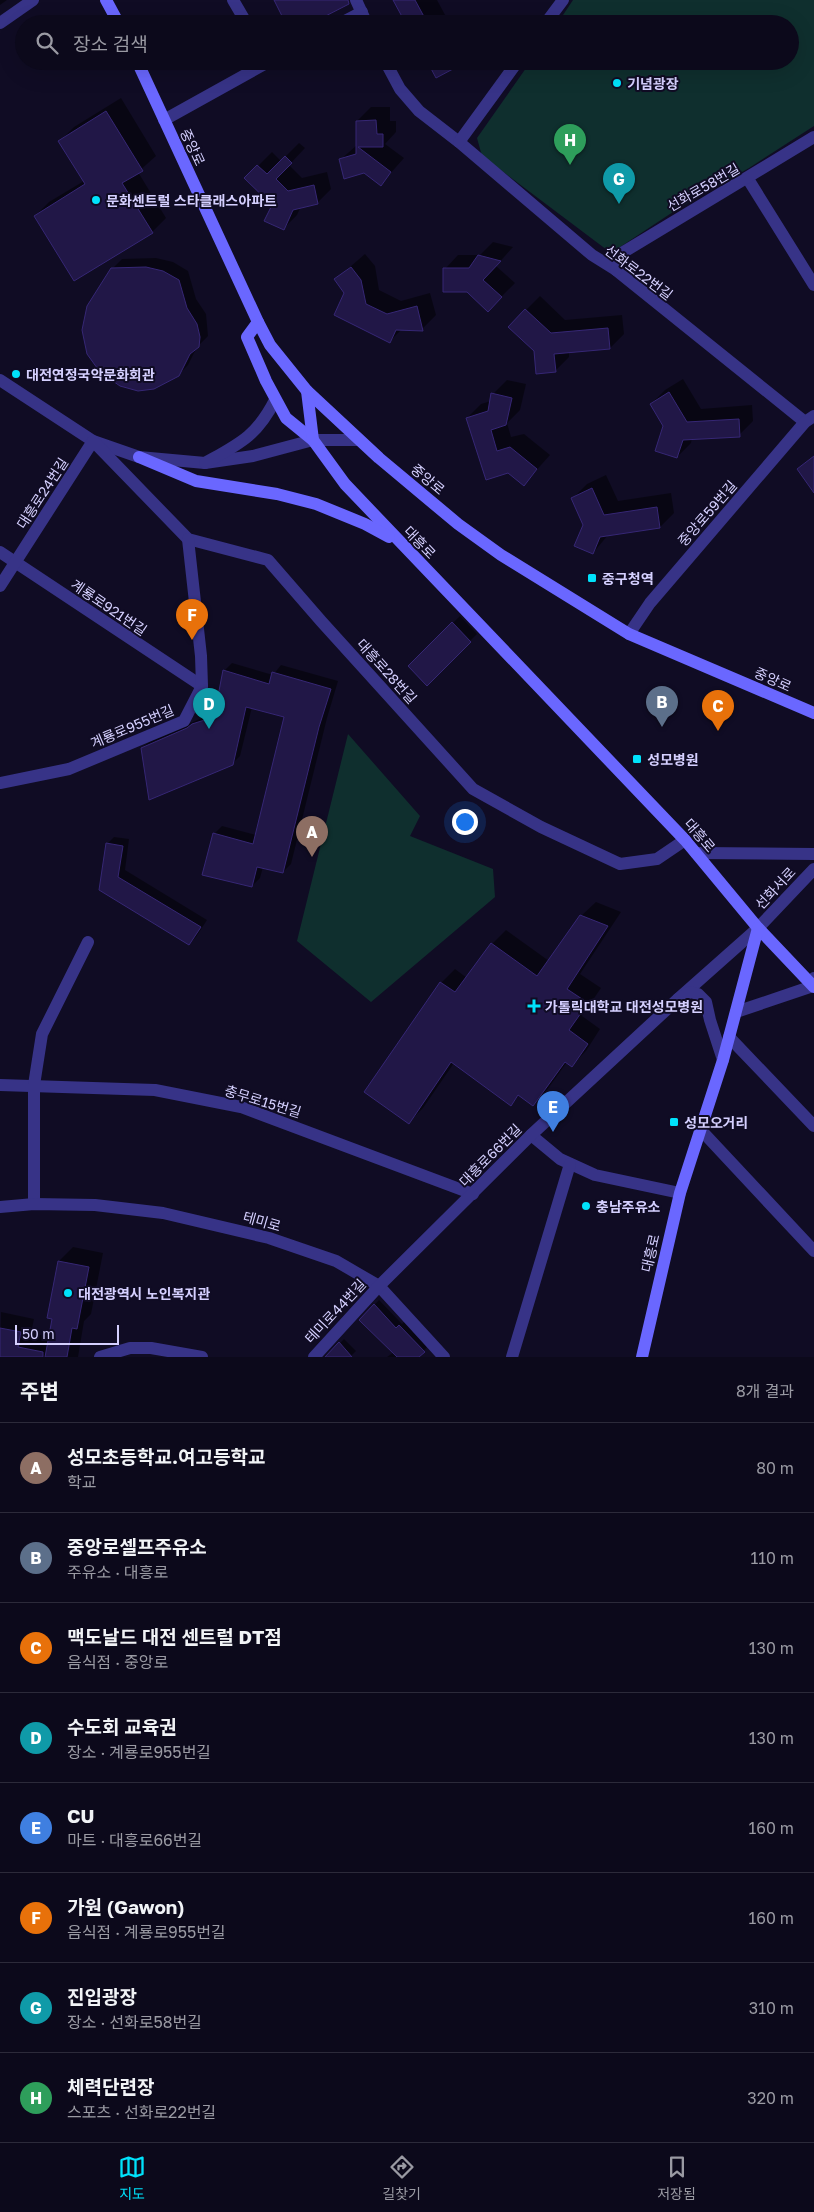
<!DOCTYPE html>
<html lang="ko">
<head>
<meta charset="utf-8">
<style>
  :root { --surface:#0c091b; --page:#151224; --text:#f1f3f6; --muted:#9a9aa3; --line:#2c2a3a; --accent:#00e2fb }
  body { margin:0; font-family:"Golos Text","Noto Sans KR",sans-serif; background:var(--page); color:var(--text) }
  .scale { position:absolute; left:15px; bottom:12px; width:104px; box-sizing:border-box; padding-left:5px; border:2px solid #d5d0ff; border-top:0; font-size:14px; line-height:18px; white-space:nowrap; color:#d5d0ff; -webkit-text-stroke:4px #100c24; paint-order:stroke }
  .you { position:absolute; left:464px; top:821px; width:18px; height:18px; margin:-12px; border:4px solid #fff; border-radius:50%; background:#1a73e8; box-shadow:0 0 0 8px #1a73e833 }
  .badge { display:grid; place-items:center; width:32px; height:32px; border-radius:50%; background:var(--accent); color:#fff; font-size:16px; font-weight:700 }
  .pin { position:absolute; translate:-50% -41px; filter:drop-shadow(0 1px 2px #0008) }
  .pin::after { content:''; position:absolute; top:26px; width:18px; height:15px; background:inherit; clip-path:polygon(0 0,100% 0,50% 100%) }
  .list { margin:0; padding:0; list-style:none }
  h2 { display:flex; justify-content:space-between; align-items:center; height:65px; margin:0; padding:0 20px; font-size:21px }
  h2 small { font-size:16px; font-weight:400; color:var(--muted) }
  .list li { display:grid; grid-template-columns:32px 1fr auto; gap:15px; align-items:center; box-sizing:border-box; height:90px; padding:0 20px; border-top:1px solid var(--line) }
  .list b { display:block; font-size:19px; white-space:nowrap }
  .list p { margin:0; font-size:16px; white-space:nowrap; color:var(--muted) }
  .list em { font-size:16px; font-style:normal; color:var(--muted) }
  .icon { flex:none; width:28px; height:28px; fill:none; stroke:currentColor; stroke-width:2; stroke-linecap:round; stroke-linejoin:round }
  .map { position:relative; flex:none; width:814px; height:1357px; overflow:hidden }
  .search { position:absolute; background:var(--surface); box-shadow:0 5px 20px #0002; left:15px; right:15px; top:15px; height:55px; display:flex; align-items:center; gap:12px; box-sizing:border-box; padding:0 18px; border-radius:28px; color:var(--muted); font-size:19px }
  .sheet { height:785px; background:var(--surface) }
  nav { display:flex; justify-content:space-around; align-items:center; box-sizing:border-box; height:70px; border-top:1px solid var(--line); background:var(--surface); font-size:14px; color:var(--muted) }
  nav a { display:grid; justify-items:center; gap:2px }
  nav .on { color:var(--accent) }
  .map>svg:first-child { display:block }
  .green { fill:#0f2f2e }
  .shadow { fill:#0007 }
  .building { fill:#211747; stroke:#362775 }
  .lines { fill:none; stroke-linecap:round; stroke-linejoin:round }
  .minor { stroke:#373387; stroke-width:12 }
  .tertiary { stroke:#373387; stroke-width:12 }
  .secondary { stroke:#6a67ff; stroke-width:12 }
  .poi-dot { fill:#00e2fb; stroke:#100c24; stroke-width:2 }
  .labels { text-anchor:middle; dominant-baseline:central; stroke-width:4; stroke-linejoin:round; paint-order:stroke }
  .poi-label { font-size:14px; font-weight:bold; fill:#d5d0ff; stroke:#100c24; text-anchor:start }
  .street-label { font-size:14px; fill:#d5d0ff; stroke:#100c24 }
</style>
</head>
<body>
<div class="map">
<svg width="814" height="1357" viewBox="0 0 814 1357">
  <rect width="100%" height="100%" fill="#100c24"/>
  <g class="green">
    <polygon points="573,0 814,0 814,126 749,168 679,208 611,253 482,156 477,138 531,61 790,61 790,24 557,24"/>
    <polygon points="348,734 420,816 410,836 493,869 495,897 371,1002 297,941"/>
  </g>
  <g class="shadow">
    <polygon points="0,0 7,0 0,5"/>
    <polygon points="395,0 437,0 450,24 407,24"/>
    <polygon points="428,61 458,61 452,68"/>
    <polygon points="651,61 672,61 667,67 661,69"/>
    <polygon points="121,98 156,156 138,172 166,218 152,232 35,216 49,202 84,181 60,141 74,127"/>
    <polygon points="371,107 390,107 390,121 396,121 396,132 385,144 404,158 381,184 364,172 340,160 357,145 357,121"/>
    <polygon points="299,143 305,148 289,165 302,178 327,172 331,189 317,203 301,206 297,215 283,229 273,204 246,178 272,152 281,161"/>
    <polygon points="493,242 513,247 496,266 515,283 488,310 445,269 458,255 480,255"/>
    <polygon points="365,254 375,266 379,290 401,301 430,293 436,315 422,329 402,329 390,341 346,293 336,279"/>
    <polygon points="156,258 173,262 188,271 196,299 206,314 208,336 197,347 188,365 178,375 112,269 122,259"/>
    <polygon points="540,296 565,320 622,315 624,334 610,348 569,351 569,357 555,371 526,310"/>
    <polygon points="683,379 701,409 752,405 753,421 739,435 692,438 691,443 677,457 665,426 651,404 665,390"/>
    <polygon points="507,380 526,384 520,410 507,423 511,437 524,434 550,455 524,484 467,418 481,404 491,401 493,394"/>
    <polygon points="606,475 618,501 671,493 674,513 660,527 608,535 593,553 585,525 573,498 587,484"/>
    <polygon points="460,616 477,634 427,684 409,666"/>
    <polygon points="232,663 273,675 281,665 338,681 327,718 291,864 283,872 263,867 260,878 252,886 214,834 222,826 256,835 285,716 252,707 240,756 232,764 142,748 151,740 216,712 224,671"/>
    <polygon points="114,837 129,839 125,870 207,920 196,937 189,944 100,889 107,844"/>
    <polygon points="596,902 621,912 580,974 601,988 582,1016 600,1029 586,1051 572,1065 567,1062 547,1090 533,1104 520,1094 511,1104 454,1063 423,1108 409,1122 441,983 455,969 467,978 492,944 506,930 549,961 581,916"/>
    <polygon points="73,1247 103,1253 91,1314 84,1321 78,1357 0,1357 1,1312 34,1319 31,1333 50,1337 59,1261"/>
    <polygon points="379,1300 402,1324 405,1321 428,1346 418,1357 387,1357 394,1352 361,1320"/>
    <polygon points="344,1339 356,1351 350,1357 327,1357"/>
  </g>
  <g class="building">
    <polygon points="274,0 348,0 349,4 310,24 286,24"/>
    <polygon points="393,0 415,0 428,24 406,24"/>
    <polygon points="427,61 449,61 453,69 436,78"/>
    <polygon points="106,111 143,171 122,183 153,233 74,281 34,216 85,184 58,141"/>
    <polygon points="376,120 377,134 383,134 383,147 358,147 391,172 381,186 364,173 344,179 339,159 356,154 356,121"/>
    <polygon points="285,156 292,163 276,179 288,191 314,185 318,204 293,210 284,230 264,221 272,205 244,178 257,165 267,174"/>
    <polygon points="478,255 501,261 483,280 502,297 488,312 467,292 443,292 443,268 469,268"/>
    <polygon points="146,267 163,271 179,280 187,308 197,324 200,337 199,347 190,354 179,376 154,389 138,391 120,386 100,372 87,354 82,330 87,306 111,268"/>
    <polygon points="351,267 361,280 366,304 387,314 417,306 423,331 396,330 390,343 334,315 344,293 334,279"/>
    <polygon points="525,309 551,333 608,328 610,349 554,354 556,372 536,374 534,351 508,327"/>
    <polygon points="669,392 687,422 739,419 740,437 683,440 677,458 655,451 663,426 650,404"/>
    <polygon points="491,393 512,398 506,425 491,430 497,451 510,447 537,469 524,486 508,473 486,480 466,418 488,411"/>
    <polygon points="814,456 814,493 797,469"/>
    <polygon points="592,488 604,515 657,507 660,528 600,537 593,554 574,546 583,525 571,498"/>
    <polygon points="452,622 471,642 427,686 408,666"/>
    <polygon points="223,670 269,684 272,672 331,689 319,727 283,873 257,867 252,887 202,875 213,833 253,844 284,717 246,707 233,765 149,800 141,748 187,728 192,724 214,717"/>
    <polygon points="106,843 123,846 118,877 201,927 189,945 99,890"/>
    <polygon points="580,915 608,926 567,989 588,1003 569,1030 588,1044 572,1067 565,1062 533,1106 518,1095 511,1106 451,1062 409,1124 364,1092 440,982 455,992 491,943 537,976"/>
    <polygon points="58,1261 89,1267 77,1329 72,1328 67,1357 45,1357 52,1319 47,1318"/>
    <polygon points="374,1304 396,1328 399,1325 425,1352 419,1357 397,1357 359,1320"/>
    <polygon points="0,1328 21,1332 18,1347 43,1352 43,1357 0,1357"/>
    <polygon points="339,1342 352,1357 325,1357 338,1343"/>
  </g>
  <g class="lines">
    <g class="minor">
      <polyline points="233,0 247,24"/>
      <polyline points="356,0 367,24"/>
      <polyline points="0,23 33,0"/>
      <polyline points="339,24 362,12"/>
      <polyline points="545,24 563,0"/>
      <polyline points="385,61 400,89 419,111 459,142 592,255 616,270 805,422"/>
      <polyline points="164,120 270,61"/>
      <polyline points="459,142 518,61"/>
      <polyline points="748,179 814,285"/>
      <polyline points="616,270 622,253 814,137"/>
      <polyline points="0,380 93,441 139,457 205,463 253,456 313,440 359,440"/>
      <polyline points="0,552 202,686"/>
      <polyline points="0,586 93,441 188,539 268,560 321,621 473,789 541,827 620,864 657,859 685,840"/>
      <polyline points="629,634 650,603 805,422 814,416"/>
      <polyline points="0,783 69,769 184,721 202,686 201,656 188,539"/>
      <polyline points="736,1012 813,986 814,978"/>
      <polyline points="729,1037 814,1126"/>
      <polyline points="0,1085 155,1090 241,1107 473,1194"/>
      <polyline points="700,1129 814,1251"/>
      <polyline points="531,1135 560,1159 595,1175 680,1193"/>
      <polyline points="34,1204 34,1085 42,1034 88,942"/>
      <polyline points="0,1207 34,1204 95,1205 163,1213 269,1238 336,1261 379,1286 444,1357"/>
      <polyline points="100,1357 130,1348 151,1348 202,1357"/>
      <polyline points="314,1357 379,1286 531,1135 678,999 758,928 814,869"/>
      <polyline points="512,1357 570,1164"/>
    </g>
    <g class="tertiary">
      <path d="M205,463C239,444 257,436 275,400"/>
      <polyline points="696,853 814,854"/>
      <polyline points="678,999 690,992 698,994 706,1002 710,1020 723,1060"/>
    </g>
    <g class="secondary">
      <polyline points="106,0 119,24"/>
      <polyline points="137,61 258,322 270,345 307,391 379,458 458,524 501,555 629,634 814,713"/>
      <polyline points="258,322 247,337 266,381 286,418 313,440"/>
      <polyline points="307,391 313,440 345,484 685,840 758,928 814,987"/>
      <polyline points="139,457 196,481 277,494 316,504 365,524 389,537"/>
      <polyline points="642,1357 680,1193 723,1060 758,928"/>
    </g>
  </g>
  <g class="poi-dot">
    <circle cx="617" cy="83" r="5"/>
    <circle cx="96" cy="200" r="5"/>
    <circle cx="16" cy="374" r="5"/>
    <rect x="587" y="573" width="10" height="10" rx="2.5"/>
    <rect x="632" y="754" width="10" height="10" rx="2.5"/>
    <path d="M531.5 998.5h5v5h5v5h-5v5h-5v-5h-5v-5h5z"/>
    <rect x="669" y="1117" width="10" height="10" rx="2.5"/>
    <circle cx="586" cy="1206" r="5"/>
    <circle cx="68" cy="1293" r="5"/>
  </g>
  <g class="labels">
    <g class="poi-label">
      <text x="627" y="83">기념광장</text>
      <text x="106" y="200">문화센트럴 스타클래스아파트</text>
      <text x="26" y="374">대전연정국악문화회관</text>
      <text x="602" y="578">중구청역</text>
      <text x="647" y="759">성모병원</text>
      <text x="545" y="1006">가톨릭대학교 대전성모병원</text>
      <text x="684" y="1122">성모오거리</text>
      <text x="596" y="1206">충남주유소</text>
      <text x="78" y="1293">대전광역시 노인복지관</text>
    </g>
    <g class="street-label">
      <text transform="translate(193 147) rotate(65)">중앙로</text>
      <text transform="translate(703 187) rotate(-30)">선화로58번길</text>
      <text transform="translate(639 272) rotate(37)">선화로22번길</text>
      <text transform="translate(428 479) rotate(40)">중앙로</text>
      <text transform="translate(42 493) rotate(-57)">대흥로24번길</text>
      <text transform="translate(707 513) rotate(-49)">중앙로59번길</text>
      <text transform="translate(420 542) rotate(46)">대흥로</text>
      <text transform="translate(109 607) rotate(34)">계룡로921번길</text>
      <text transform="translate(387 671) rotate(48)">대흥로28번길</text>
      <text transform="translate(773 679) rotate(24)">중앙로</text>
      <text transform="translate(132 726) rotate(-23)">계룡로955번길</text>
      <text transform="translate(700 835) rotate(49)">대흥로</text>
      <text transform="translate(775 888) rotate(-47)">선화서로</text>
      <text transform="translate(263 1101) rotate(17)">충무로15번길</text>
      <text transform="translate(490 1155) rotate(-45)">대흥로66번길</text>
      <text transform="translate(262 1221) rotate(16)">테미로</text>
      <text transform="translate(650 1253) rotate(-77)">대흥로</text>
      <text transform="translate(335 1311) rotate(-47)">테미로44번길</text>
    </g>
  </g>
</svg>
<div class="scale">50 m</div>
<div class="you"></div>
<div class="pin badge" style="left:312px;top:857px;background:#8d6e63">A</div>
<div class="pin badge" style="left:662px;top:727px;background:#5c6f8a">B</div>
<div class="pin badge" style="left:718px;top:731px;background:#e8710a">C</div>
<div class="pin badge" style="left:209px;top:729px;background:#0f9aa8">D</div>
<div class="pin badge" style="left:553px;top:1132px;background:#3f7fe0">E</div>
<div class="pin badge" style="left:192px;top:640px;background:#e8710a">F</div>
<div class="pin badge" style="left:619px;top:204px;background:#0f9aa8">G</div>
<div class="pin badge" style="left:570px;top:165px;background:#2e9e5b">H</div>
<div class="search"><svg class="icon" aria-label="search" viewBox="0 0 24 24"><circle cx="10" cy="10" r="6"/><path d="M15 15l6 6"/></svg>장소 검색</div>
</div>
<section class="sheet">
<h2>주변<small>8개 결과</small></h2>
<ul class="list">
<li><span class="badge" style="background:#8d6e63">A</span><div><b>성모초등학교.여고등학교</b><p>학교</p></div><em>80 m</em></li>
<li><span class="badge" style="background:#5c6f8a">B</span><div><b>중앙로셀프주유소</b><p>주유소 · 대흥로</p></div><em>110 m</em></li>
<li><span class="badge" style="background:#e8710a">C</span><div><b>맥도날드 대전 센트럴 DT점</b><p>음식점 · 중앙로</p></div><em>130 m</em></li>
<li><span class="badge" style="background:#0f9aa8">D</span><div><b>수도회 교육권</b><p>장소 · 계룡로955번길</p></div><em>130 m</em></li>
<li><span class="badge" style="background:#3f7fe0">E</span><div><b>CU</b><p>마트 · 대흥로66번길</p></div><em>160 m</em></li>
<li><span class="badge" style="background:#e8710a">F</span><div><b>가원 (Gawon)</b><p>음식점 · 계룡로955번길</p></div><em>160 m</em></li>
<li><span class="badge" style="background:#0f9aa8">G</span><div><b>진입광장</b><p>장소 · 선화로58번길</p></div><em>310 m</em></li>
<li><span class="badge" style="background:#2e9e5b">H</span><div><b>체력단련장</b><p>스포츠 · 선화로22번길</p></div><em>320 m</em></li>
</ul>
</section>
<nav>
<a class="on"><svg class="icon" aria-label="map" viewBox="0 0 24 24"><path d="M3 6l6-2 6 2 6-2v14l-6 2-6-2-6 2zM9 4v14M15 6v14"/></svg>지도</a>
<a><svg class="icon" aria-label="directions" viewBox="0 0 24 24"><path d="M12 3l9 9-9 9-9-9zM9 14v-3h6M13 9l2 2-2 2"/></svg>길찾기</a>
<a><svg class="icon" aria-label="saved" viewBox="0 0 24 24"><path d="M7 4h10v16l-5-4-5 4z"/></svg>저장됨</a>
</nav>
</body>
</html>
